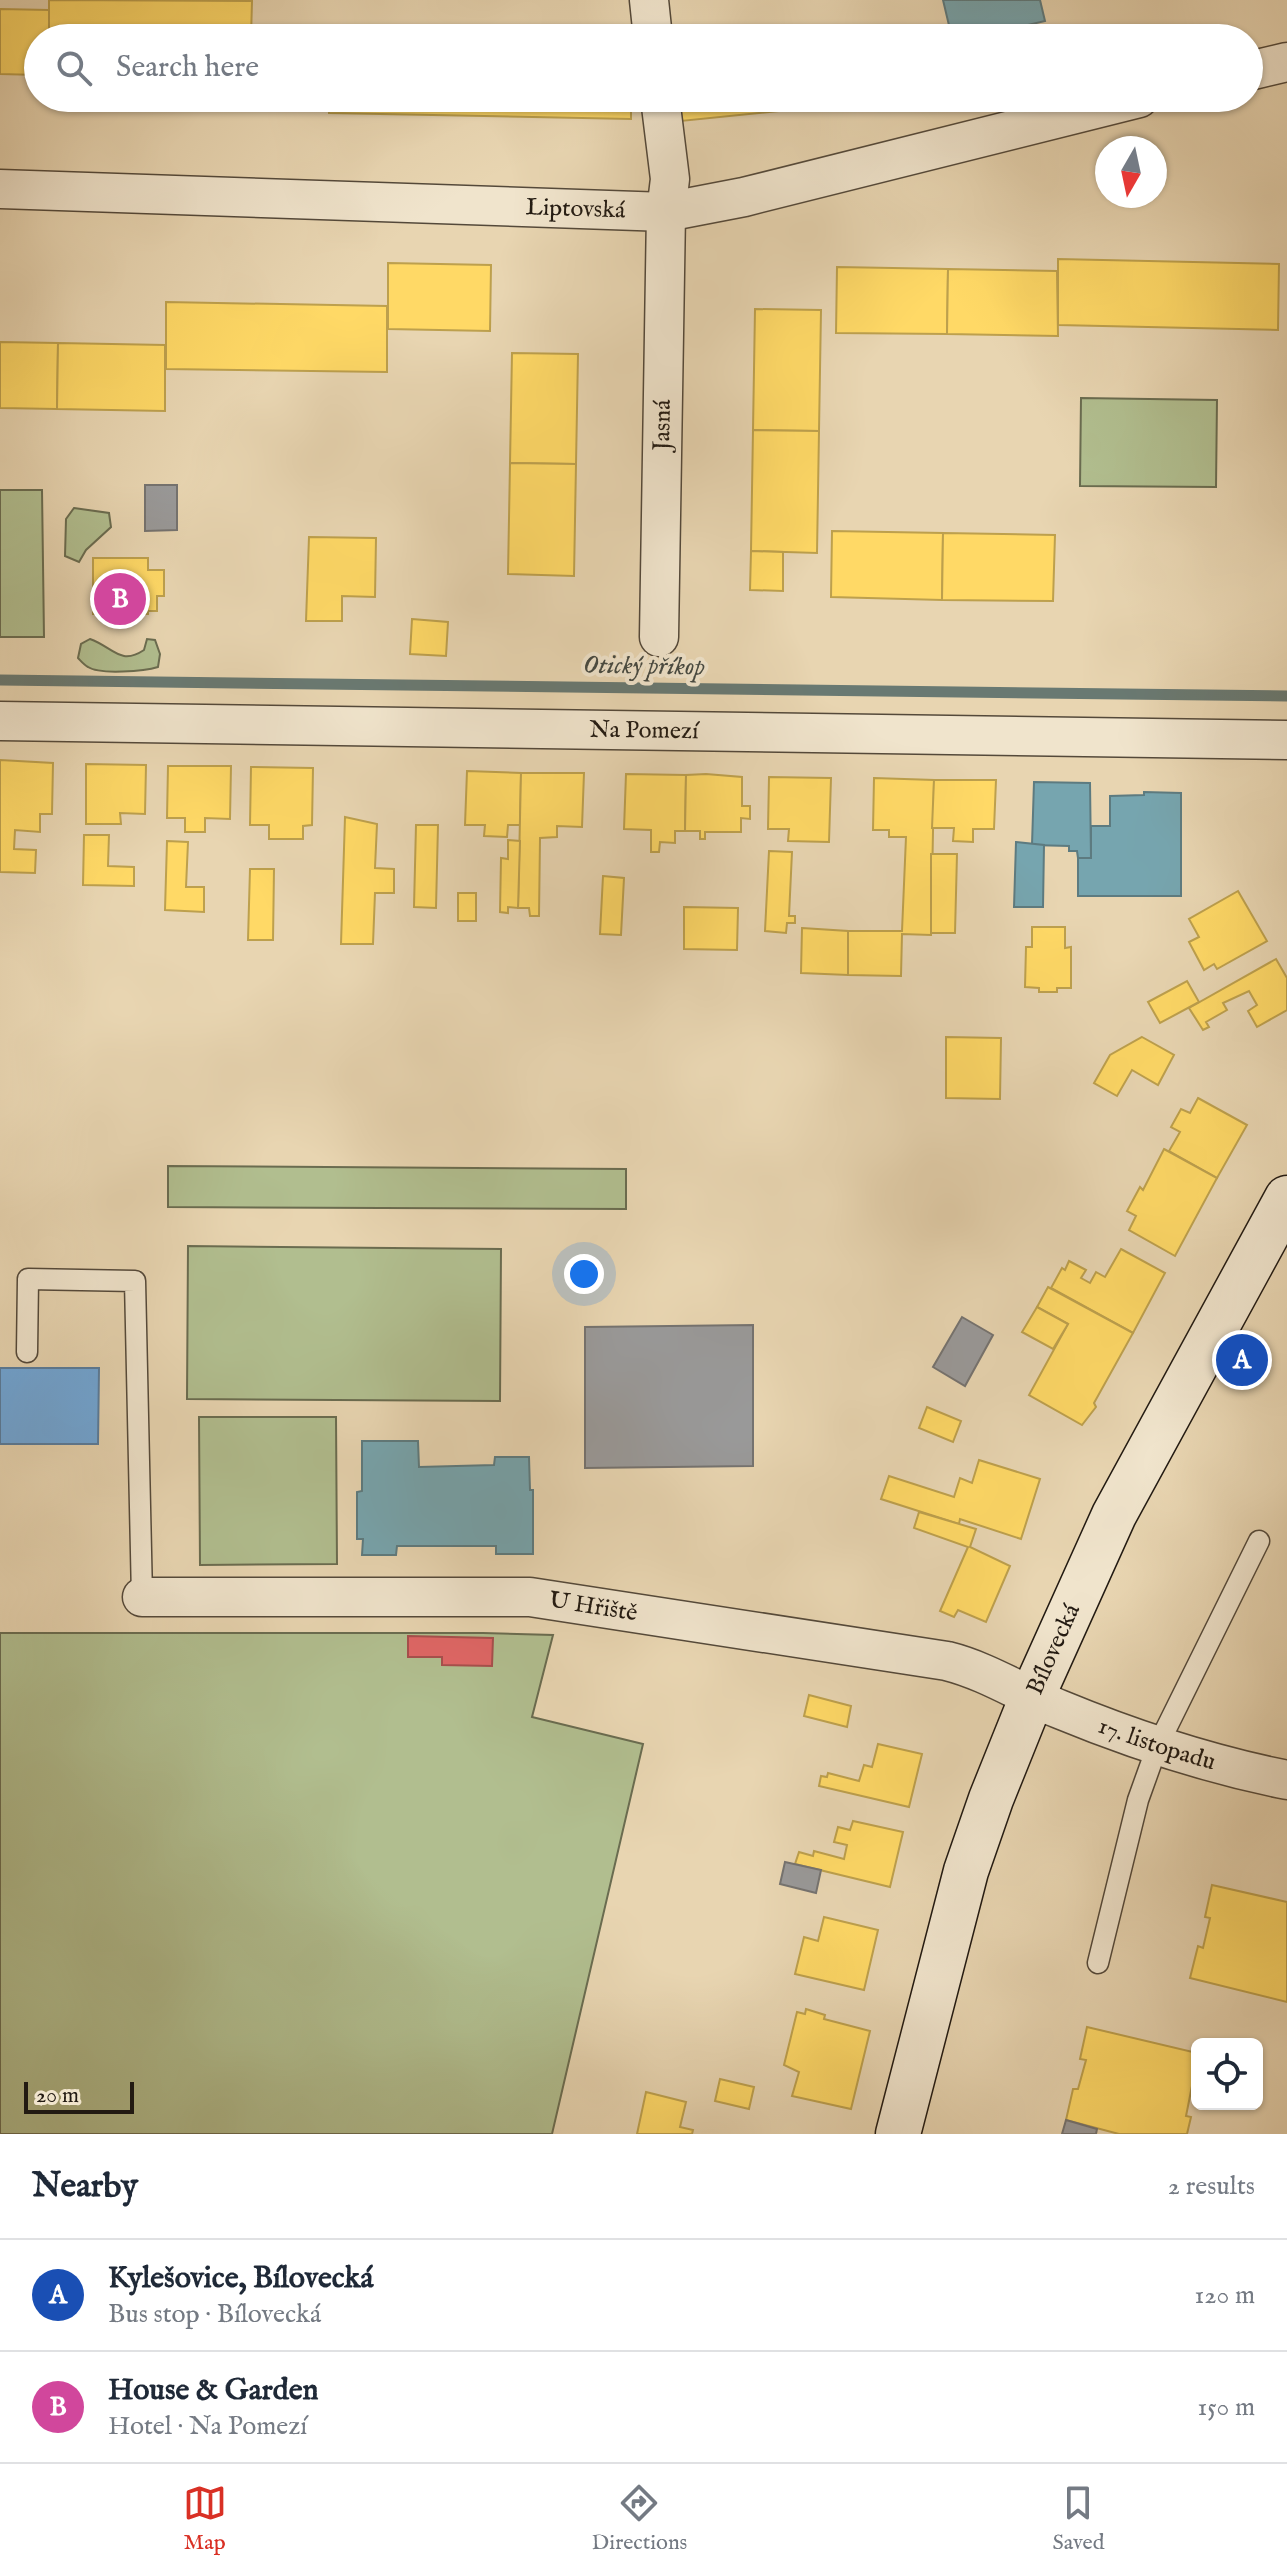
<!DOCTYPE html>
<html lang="en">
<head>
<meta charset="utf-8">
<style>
  :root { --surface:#fff; --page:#f6f6f7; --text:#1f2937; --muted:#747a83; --line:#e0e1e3; --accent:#d93025 }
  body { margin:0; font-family:"IM FELL English",serif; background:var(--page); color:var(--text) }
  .controls { position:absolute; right:24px; bottom:24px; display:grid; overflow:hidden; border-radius:12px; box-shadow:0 2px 6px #0004 }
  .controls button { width:72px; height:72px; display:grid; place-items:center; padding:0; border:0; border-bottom:2px solid var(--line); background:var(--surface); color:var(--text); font:40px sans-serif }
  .compass { position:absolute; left:1095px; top:136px; width:72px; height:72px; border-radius:50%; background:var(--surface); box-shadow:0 2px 6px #0004; rotate:189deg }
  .scale { position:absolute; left:24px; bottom:20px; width:110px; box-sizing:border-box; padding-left:8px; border:4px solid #221a12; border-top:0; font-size:22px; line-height:28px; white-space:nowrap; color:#221a12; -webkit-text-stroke:6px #f0e4cc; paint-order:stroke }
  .you { position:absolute; left:584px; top:1274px; width:28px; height:28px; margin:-20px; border:6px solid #fff; border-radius:50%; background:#1a73e8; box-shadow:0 0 0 12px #1a73e833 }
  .badge { display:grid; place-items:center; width:52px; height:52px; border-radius:50%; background:var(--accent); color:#fff; font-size:26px; font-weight:700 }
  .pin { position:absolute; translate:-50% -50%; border:4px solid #fff; box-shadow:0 2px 8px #0006 }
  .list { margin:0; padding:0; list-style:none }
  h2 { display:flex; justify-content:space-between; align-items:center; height:104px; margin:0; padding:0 32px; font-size:34px }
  h2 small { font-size:26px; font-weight:400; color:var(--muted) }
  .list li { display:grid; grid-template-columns:52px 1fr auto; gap:24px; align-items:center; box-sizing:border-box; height:112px; padding:0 32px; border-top:2px solid var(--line) }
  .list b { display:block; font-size:30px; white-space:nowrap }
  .list p { margin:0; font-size:26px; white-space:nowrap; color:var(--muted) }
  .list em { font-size:26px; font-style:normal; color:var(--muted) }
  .icon { flex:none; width:44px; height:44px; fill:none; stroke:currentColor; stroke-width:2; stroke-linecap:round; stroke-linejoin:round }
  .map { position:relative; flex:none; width:1287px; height:2134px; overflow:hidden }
  .search { position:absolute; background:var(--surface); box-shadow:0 2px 6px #0004; left:24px; right:24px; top:24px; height:88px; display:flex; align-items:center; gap:20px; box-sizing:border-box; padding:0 28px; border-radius:44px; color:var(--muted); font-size:30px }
  .sheet { height:328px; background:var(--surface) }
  nav { display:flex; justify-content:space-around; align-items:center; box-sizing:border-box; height:112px; border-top:2px solid var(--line); background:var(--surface); font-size:22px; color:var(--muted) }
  nav a { display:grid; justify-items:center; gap:4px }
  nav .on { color:var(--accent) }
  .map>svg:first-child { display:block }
  .green { fill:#b1be8f; stroke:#6a6c50; stroke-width:2 }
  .homes { fill:#ffd966; stroke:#bda04d; stroke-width:2 }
  .shops { fill:#e06666; stroke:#a74f4d; stroke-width:2 }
  .schools { fill:#6fa8dc; stroke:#587d9f; stroke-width:2 }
  .public { fill:#76a5af; stroke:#5d7b80; stroke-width:2 }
  .industry { fill:#999; stroke:#757370; stroke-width:2 }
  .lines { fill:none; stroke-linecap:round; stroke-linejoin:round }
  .stream { stroke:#697972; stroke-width:11 }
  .lane-casing { stroke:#54493a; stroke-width:23 }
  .street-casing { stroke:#54493a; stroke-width:41 }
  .secondary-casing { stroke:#221a12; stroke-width:47 }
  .lane { stroke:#f0e4cc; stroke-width:20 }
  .street { stroke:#f0e4cc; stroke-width:38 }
  .secondary { stroke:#f0e4cc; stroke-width:44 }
  .labels { text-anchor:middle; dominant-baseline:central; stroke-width:8; stroke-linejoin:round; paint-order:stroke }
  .street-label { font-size:24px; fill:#221a12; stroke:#f0e4cc }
  .water-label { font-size:26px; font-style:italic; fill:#454942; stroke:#f0e4cc }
</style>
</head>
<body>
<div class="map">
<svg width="1287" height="2134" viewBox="0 0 1287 2134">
  <rect width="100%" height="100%" fill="#e8d5b1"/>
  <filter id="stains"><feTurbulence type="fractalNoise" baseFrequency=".0025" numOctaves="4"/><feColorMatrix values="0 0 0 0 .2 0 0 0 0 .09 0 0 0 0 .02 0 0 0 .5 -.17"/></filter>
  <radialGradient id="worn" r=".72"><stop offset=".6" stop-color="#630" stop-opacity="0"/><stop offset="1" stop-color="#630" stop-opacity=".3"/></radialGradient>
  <g class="green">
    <polygon points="1081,398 1217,400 1216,487 1080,486"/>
    <polygon points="0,490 42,490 44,637 0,637"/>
    <polygon points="74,508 109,513 111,527 86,550 79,562 65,556 66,519"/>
    <path d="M90,639C113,647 120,666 144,650L147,639L155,640L160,654L158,667C145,671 100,675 88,667C84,665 81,661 78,658L81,644Z"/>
    <polygon points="168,1166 626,1169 626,1209 168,1207"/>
    <polygon points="188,1246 501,1249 500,1401 187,1399"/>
    <polygon points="199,1417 336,1417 337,1564 200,1565"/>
    <polygon points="0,1633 483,1633 553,1635 532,1717 643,1744 552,2134 0,2134"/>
  </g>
  <g class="homes">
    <polygon points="49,0 252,1 251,38 49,38"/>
    <polygon points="0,9 49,10 49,38 38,38 38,75 0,74"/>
    <polygon points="329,98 631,98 631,119 329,113"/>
    <polygon points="679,98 777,98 778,111 681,121"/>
    <polygon points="1058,259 1279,264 1278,330 1058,325"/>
    <polygon points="388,263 491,265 490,331 388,329"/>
    <polygon points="837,267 948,269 947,334 836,333"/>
    <polygon points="948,269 1057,271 1058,336 947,334"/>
    <polygon points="166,302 387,306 387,372 166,369"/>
    <polygon points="755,309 821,310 819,431 753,430"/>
    <polygon points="0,342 58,343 57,409 0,408"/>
    <polygon points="58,343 165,345 165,411 57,409"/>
    <polygon points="512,353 578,354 576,464 510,463"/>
    <polygon points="753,430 819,431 817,553 751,551"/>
    <polygon points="510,463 576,464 574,576 508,574"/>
    <polygon points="832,531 943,533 942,600 831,597"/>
    <polygon points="943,533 1055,535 1053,601 942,600"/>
    <polygon points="309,537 376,538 375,597 342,596 342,621 306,621"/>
    <polygon points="751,551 783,552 783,591 750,590"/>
    <polygon points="93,558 148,558 148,570 164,570 164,596 157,596 157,611 148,611 148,614 93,614"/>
    <polygon points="412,619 448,622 446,656 410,654"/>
    <polygon points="0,760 53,763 52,814 40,814 40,832 15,830 14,849 36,850 35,873 0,872"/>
    <polygon points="86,764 146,765 145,814 120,813 121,824 86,824"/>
    <polygon points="168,766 231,766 230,819 205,818 205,832 185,832 185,818 167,818"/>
    <polygon points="251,767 313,768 312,825 303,826 303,839 269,839 269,825 250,825"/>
    <polygon points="467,771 521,773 520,825 508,825 507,837 484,836 485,825 465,825"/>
    <polygon points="521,773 584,773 582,827 557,826 557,837 540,838 539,916 530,916 529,908 518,908"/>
    <polygon points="626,774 686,775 685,831 675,831 675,843 660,842 659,852 651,852 651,830 624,829"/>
    <polygon points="706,774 742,777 742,806 750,806 750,819 741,818 741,832 705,832 705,839 700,839 700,831 685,831 686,775"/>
    <polygon points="769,777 831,778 829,842 788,841 789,829 768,829"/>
    <polygon points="874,778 934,780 931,935 902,934 901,976 848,975 848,931 902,931 906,837 889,837 889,830 873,830"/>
    <polygon points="934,780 996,780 994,829 973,829 973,842 953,841 954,828 932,828"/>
    <polygon points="345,817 377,824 375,868 394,869 394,893 375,893 373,944 341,944"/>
    <polygon points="416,825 438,825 436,908 414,907"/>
    <polygon points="84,835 109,835 108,866 134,867 134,886 83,885"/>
    <polygon points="508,840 520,841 518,908 508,907 508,913 500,912 501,858 508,859"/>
    <polygon points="167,841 188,842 186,887 204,887 204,912 165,910"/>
    <polygon points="769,851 792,852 789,916 795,916 795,923 787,923 786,933 765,931"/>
    <polygon points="931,854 957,854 955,933 931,933"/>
    <polygon points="250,869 274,869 273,940 248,940"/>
    <polygon points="603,876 624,878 621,935 600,934"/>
    <polygon points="1238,891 1267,941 1217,969 1214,964 1204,970 1189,942 1199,937 1189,919"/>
    <rect x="458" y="893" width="18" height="28"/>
    <polygon points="684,907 738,908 737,950 684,949"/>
    <polygon points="1032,927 1065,927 1065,948 1071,947 1071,988 1057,988 1057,992 1039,992 1039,988 1025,987 1026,947 1032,947"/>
    <polygon points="802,928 848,931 848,975 801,973"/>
    <polygon points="1276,959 1287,978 1287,1010 1257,1027 1248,1011 1257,1005 1249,991 1223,1003 1227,1010 1206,1022 1209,1027 1203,1030 1189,1008"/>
    <polygon points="1187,981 1199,1002 1160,1023 1148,1002"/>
    <polygon points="946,1037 1001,1038 1000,1099 946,1098"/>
    <polygon points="1142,1037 1174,1055 1158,1085 1132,1070 1117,1096 1094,1083 1110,1055"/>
    <polygon points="1198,1098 1247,1125 1217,1178 1169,1151 1180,1132 1171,1127 1181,1109 1190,1113"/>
    <polygon points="1164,1149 1217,1178 1175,1256 1129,1230 1136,1216 1127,1211 1140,1187 1143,1190"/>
    <polygon points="1121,1249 1165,1273 1133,1333 1051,1288 1062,1268 1065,1270 1069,1261 1086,1270 1081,1278 1090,1283 1096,1272 1105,1277"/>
    <polygon points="1048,1287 1133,1333 1094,1403 1096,1407 1082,1425 1029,1395 1068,1324 1037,1307"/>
    <polygon points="1037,1307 1068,1324 1053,1349 1022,1332"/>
    <polygon points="927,1407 961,1421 953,1442 919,1428"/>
    <polygon points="979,1460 1040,1479 1021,1539 960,1519 959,1524 881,1499 889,1476 954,1497 960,1478 972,1483"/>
    <polygon points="919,1512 976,1529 970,1547 1010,1566 986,1622 958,1610 954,1617 940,1611 968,1547 914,1528"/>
    <polygon points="809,1695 851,1706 847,1727 804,1716"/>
    <polygon points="878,1744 922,1754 909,1807 819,1786 821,1776 827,1777 828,1773 859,1781 864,1765 872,1767"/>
    <polygon points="853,1821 903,1832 890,1887 795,1864 799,1852 813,1856 814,1851 844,1859 847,1845 834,1842 838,1827 850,1830"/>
    <polygon points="1212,1885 1287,1902 1287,2002 1190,1978 1198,1946 1203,1948 1210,1918 1205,1917"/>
    <polygon points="824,1917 878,1930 864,1990 795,1974 804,1937 818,1941"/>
    <polygon points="806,2009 825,2015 824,2019 870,2031 851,2109 792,2096 799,2072 784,2065 797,2012 805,2014"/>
    <polygon points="1087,2027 1197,2053 1197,2087 1192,2086 1186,2116 1191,2117 1187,2134 1119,2134 1066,2120 1073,2089 1078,2089 1086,2060 1080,2059"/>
    <polygon points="720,2079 754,2087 749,2109 715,2101"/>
    <polygon points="646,2092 686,2102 680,2127 693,2130 692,2134 637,2134"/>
  </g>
  <polygon class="shops" points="408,1636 493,1638 492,1666 442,1665 442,1657 408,1657"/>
  <polygon class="schools" points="0,1368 99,1368 98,1444 0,1444"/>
  <g class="public">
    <polygon points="943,0 1040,0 1045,21 973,38 952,38"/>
    <polygon points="1034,782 1090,783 1091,858 1078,858 1077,851 1069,851 1069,846 1032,845"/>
    <polygon points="1144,792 1181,793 1181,896 1078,896 1078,858 1091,858 1091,826 1110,826 1110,796 1144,795"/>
    <polygon points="1016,842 1044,845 1043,907 1014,907"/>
    <polygon points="362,1441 418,1441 419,1467 494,1465 495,1457 529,1457 530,1490 533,1490 533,1554 496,1554 496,1546 397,1546 396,1555 362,1555 363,1539 357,1539 357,1492 362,1491"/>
  </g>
  <g class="industry">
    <polygon points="145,485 177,485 177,530 145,531"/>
    <polygon points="962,1317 993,1335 965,1386 933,1367"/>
    <polygon points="753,1325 753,1466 585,1468 585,1327"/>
    <polygon points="785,1862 821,1870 816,1893 780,1884"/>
    <polygon points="1066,2120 1097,2129 1096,2134 1062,2134"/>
  </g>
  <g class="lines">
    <polyline class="stream" points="0,680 1287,696"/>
    <defs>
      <g id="lane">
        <polyline points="27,1352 28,1279 135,1281 142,1597"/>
        <polyline points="1098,1963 1138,1800 1157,1747 1259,1541"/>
      </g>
      <g id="street">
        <polyline points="649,0 653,38"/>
        <polyline points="1249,71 1287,62"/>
        <path id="s1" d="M0,189L666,212L744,197L1139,98"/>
        <path id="s2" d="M659,637L666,212L670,179L660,98"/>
        <path id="s3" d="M0,721L1287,740"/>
        <path id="s4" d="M142,1597H530L947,1661C987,1671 1022,1694 1059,1709C1134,1740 1208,1764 1287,1780"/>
      </g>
      <g id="secondary">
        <path id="s5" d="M898,2134L966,1871L991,1799L1032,1697L1114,1515L1287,1198"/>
      </g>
    </defs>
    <use href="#lane" class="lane-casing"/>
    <use href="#street" class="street-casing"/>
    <use href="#secondary" class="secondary-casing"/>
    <use href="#lane" class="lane"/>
    <use href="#street" class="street"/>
    <use href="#secondary" class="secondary"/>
  </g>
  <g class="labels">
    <g class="street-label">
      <text stroke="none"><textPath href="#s1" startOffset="576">Liptovská</textPath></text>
      <text stroke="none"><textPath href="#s2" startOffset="212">Jasná</textPath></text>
      <text stroke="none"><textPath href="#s3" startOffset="644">Na Pomezí</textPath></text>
      <text stroke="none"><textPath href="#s4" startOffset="452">U Hřiště</textPath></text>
      <text stroke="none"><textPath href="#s5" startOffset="510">Bílovecká</textPath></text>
      <text stroke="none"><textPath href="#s4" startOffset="1036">17. listopadu</textPath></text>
    </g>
    <g class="water-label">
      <text transform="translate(644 666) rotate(1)">Otický příkop</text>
    </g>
  </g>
  <rect width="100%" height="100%" filter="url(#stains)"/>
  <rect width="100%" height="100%" fill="url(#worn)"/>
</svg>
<div class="controls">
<button><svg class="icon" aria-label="locate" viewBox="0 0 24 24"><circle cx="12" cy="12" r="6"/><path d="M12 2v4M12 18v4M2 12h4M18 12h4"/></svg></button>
</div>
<svg class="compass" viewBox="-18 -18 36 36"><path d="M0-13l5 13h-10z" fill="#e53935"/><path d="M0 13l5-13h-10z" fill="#747a83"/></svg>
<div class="scale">20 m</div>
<div class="you"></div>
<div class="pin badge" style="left:1242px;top:1360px;background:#1a4fb4">A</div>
<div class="pin badge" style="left:120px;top:599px;background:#d1479c">B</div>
<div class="search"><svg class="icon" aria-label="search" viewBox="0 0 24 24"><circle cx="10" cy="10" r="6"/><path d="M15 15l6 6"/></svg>Search here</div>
</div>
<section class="sheet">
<h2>Nearby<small>2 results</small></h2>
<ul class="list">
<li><span class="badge" style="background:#1a4fb4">A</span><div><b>Kylešovice, Bílovecká</b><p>Bus stop · Bílovecká</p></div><em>120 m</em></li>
<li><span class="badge" style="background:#d1479c">B</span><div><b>House &amp; Garden</b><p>Hotel · Na Pomezí</p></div><em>150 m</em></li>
</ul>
</section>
<nav>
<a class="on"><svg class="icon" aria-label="map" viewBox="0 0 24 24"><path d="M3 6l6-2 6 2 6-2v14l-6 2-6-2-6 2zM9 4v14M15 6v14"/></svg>Map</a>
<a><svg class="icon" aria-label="directions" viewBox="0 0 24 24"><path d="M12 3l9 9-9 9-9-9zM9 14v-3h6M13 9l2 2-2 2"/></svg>Directions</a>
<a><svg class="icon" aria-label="saved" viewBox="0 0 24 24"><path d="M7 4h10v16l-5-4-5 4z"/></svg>Saved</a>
</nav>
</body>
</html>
